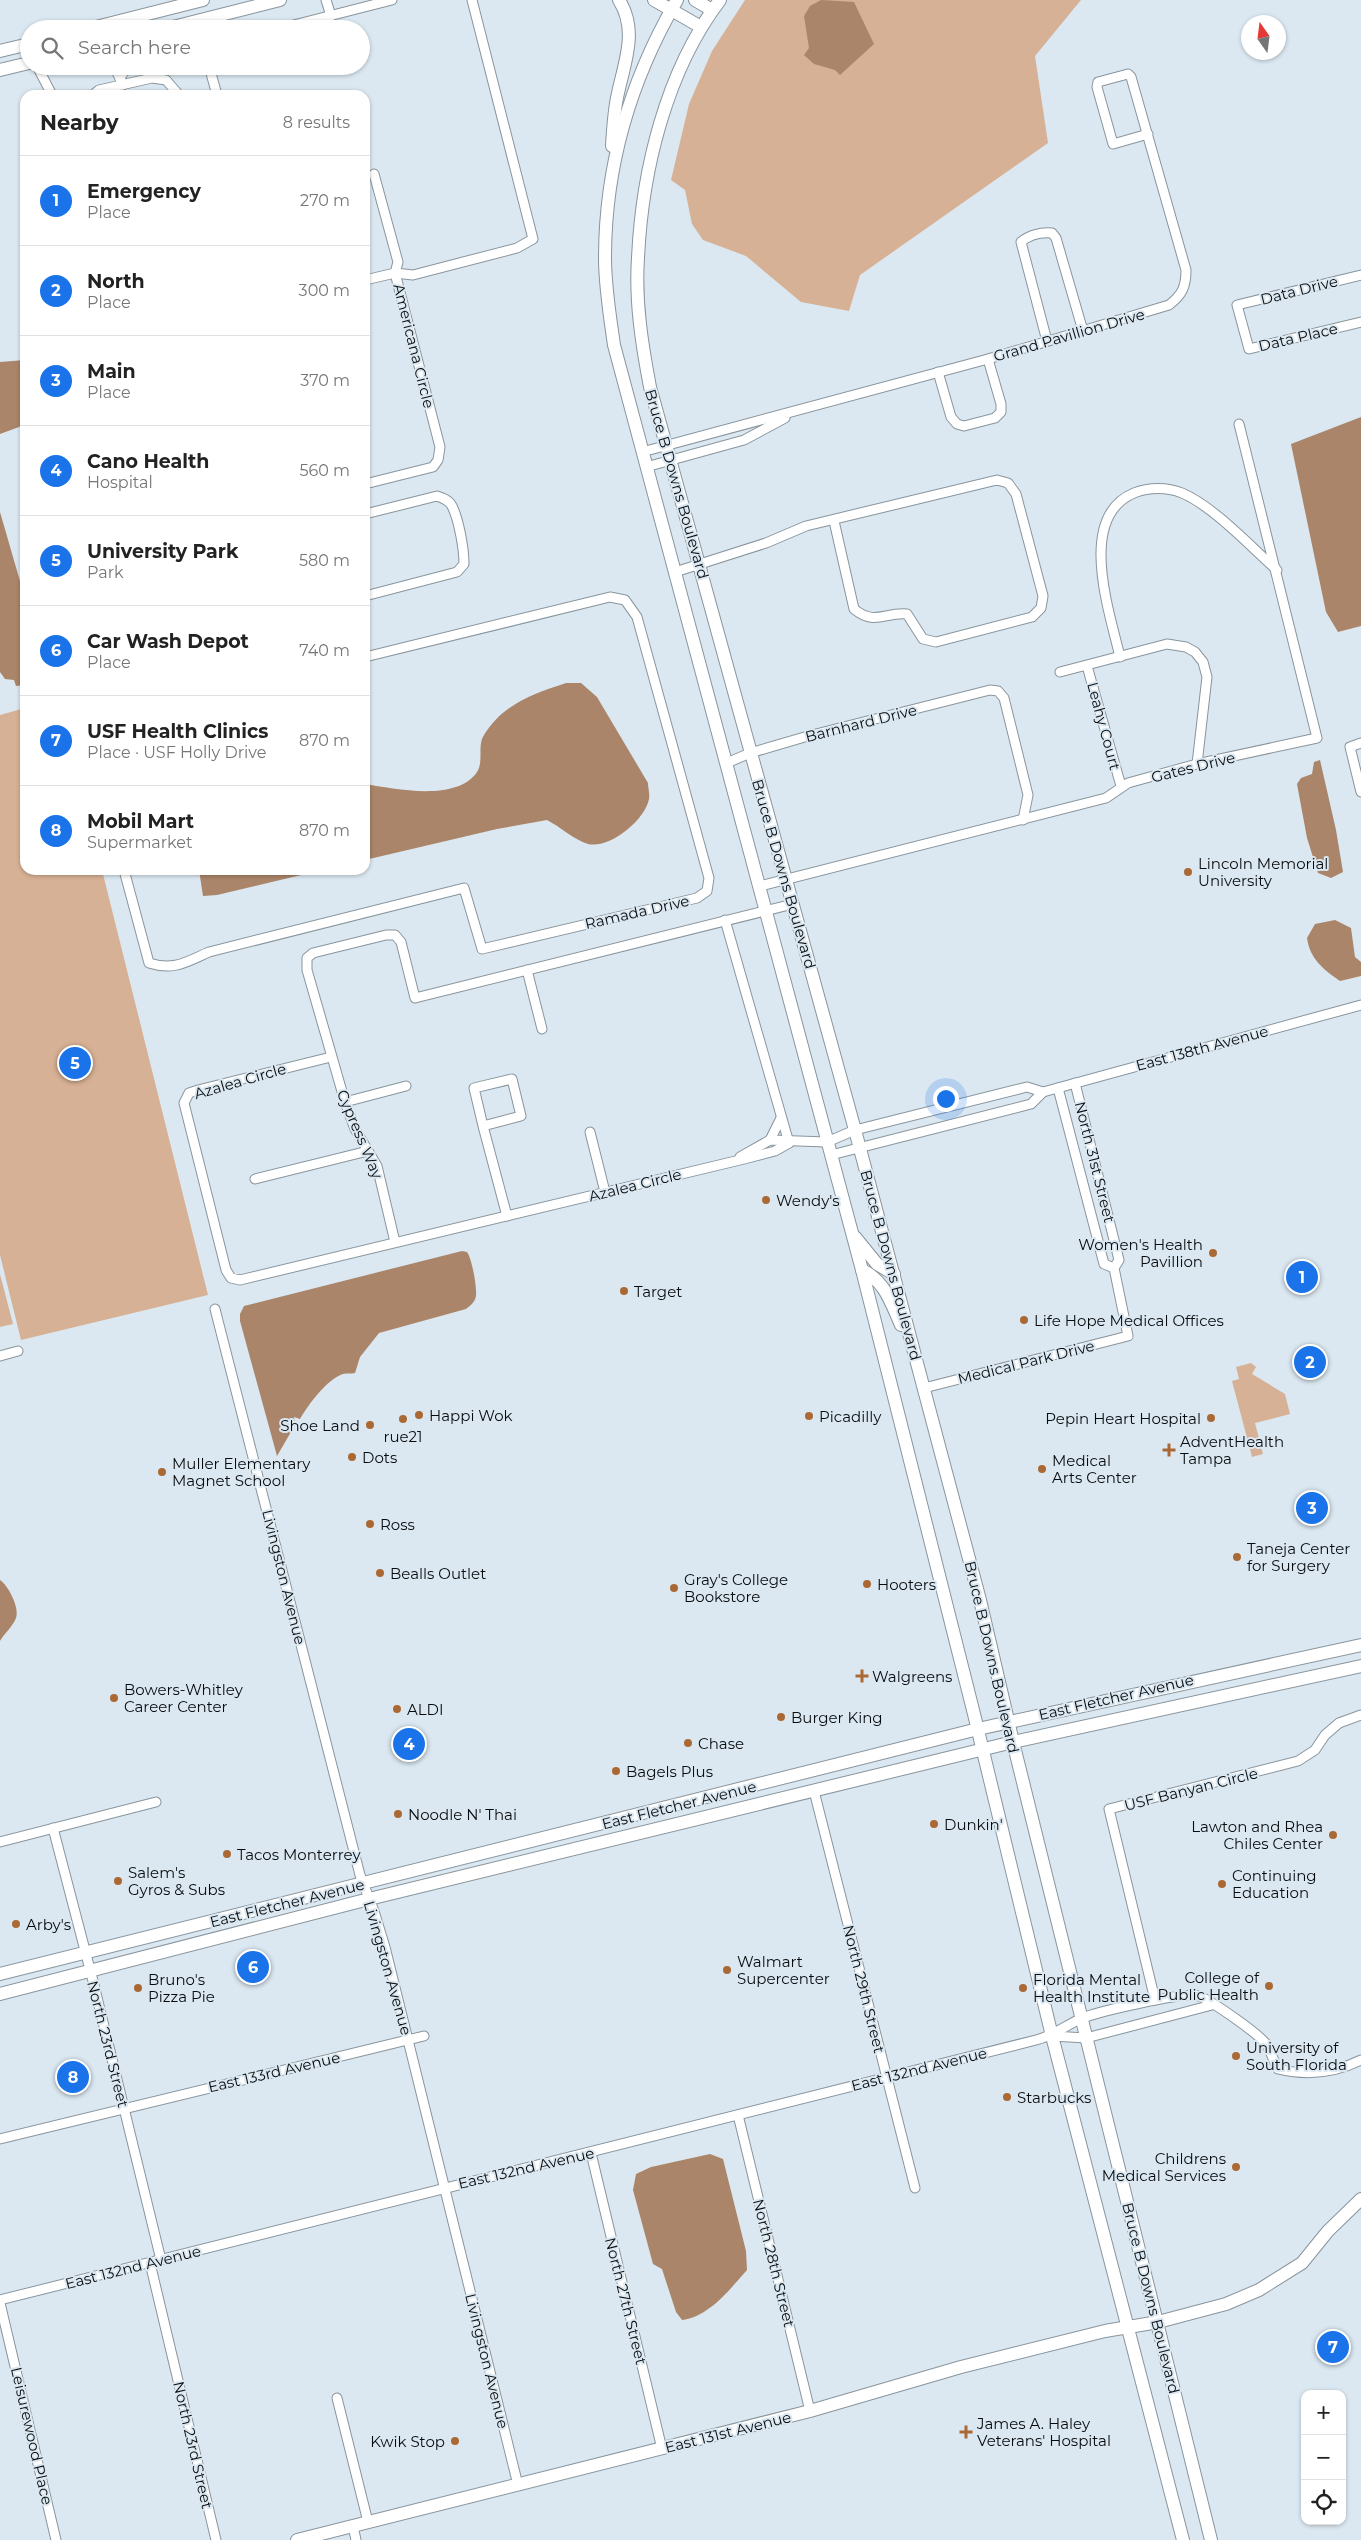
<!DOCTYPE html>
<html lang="en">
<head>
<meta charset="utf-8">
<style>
  :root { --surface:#fff; --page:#f2f2f2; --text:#222; --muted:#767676; --line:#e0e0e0; --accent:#1a73e8 }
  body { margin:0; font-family:Montserrat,sans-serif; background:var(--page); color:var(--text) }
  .controls { position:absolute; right:15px; bottom:15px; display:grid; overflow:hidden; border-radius:10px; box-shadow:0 1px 4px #0004 }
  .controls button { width:45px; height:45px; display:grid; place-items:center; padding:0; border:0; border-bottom:1px solid var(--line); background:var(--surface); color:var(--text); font:25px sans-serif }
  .compass { position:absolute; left:1241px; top:15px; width:45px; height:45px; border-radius:50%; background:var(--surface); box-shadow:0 1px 4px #0004; rotate:346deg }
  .you { position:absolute; left:945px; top:1098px; width:18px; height:18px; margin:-12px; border:4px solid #fff; border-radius:50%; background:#1a73e8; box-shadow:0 0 0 8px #1a73e833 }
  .badge { display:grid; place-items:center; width:32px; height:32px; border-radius:50%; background:var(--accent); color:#fff; font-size:16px; font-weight:700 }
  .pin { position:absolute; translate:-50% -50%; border:2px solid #fff; box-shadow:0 1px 5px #0006 }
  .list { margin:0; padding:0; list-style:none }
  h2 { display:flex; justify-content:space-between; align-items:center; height:65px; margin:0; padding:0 20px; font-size:21px }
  h2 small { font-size:16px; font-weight:400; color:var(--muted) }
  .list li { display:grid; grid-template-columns:32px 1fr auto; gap:15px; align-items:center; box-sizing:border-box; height:90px; padding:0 20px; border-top:1px solid var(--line) }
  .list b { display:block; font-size:19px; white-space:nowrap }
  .list p { margin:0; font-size:16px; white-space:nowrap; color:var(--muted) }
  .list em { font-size:16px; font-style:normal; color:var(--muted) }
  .icon { flex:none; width:28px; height:28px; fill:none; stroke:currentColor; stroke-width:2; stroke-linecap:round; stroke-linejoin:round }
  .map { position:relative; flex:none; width:1361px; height:2540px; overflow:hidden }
  .search { position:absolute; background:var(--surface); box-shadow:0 1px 4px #0004; left:20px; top:20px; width:350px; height:55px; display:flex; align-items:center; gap:12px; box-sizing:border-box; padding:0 18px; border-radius:28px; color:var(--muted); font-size:19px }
  .panel { position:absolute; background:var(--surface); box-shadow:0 1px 4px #0004; left:20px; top:90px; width:350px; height:785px; border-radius:15px }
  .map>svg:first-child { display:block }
  .green { fill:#d7b195 }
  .water { fill:#aa8569 }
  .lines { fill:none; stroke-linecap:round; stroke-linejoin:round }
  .street-casing { stroke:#89959d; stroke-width:11 }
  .secondary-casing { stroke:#89959d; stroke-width:14 }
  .street { stroke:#fff; stroke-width:9 }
  .secondary { stroke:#fff; stroke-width:12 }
  .poi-dot { fill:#aa6934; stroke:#dbe8f1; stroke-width:2 }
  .labels { text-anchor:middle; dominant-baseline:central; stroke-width:4; stroke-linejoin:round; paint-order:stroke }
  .street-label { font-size:15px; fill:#080c0f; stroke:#dbe8f1 }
  .poi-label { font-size:15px; fill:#080c0f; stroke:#dbe8f1; text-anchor:start }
</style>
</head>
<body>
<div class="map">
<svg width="1361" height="2540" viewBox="0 0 1361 2540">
  <rect width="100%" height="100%" fill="#dbe8f1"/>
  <g class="green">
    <polygon points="745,0 1081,0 1035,56 1048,143 860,275 849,311 801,302 746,256 703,240 692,224 685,190 671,180 689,104 712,51"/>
    <polygon points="25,708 25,870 102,870 208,1295 21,1340 0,1255 0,715"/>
    <polygon points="0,1274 13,1324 0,1327"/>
    <polygon points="1251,1363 1256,1367 1252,1374 1285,1394 1290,1414 1255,1423 1263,1454 1252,1457 1232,1381 1239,1379 1236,1367"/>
  </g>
  <g class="water">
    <polygon points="821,0 854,2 874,44 840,75 835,70 814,64 804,55 809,48 804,16 810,6"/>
    <polygon points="25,360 25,421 19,427 0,434 0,362"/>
    <polygon points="1361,417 1361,626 1338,632 1326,612 1291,444"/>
    <polygon points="0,512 24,595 25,685 16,686 14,680 5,679 0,672"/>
    <path d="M566,683H581L597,697L648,783C648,788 650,794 649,799C645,820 610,849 588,844C576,841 559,826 547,820L497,829L365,860V784C395,789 457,802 477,772C484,761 477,745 484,735C503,704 533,694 566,683Z"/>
    <polygon points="1320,760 1336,830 1343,872 1331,878 1318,873 1307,838 1297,784 1301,778 1312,774 1314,762"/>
    <polygon points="199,870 322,870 217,895 203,896"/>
    <path d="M1335,920L1351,928L1355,957L1361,962V976L1340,981C1323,969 1310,959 1307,938L1315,924Z"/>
    <path d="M462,1251L467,1252C472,1259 477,1287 476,1296C475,1302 470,1306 466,1309L379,1333L360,1357L355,1373C351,1374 347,1373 343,1374C326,1380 309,1404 300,1419L294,1417L295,1425L277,1456L240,1321V1314L244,1306Z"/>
    <path d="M0,1580C8,1585 20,1608 16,1618C13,1626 4,1634 0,1641Z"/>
    <path d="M710,2154L723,2159L746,2251L747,2270C730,2289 709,2317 682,2320L676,2312L662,2269L653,2264L633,2190L636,2174L651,2167Z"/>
  </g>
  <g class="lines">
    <defs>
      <g id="street">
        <polyline points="326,0 331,16"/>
        <polyline points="278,29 392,0"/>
        <polyline points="37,66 52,95"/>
        <polyline points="114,66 123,85"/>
        <polyline points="209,66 217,95"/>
        <polyline points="121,76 124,72 123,66"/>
        <polyline points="93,95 99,90 152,78 166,80 179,95"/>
        <polyline points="1361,275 1237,305 1249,349 1361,322"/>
        <polyline points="365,280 395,273 413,275 517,248 533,239 472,0"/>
        <path d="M1047,341L1021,242C1029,235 1041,232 1052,233L1056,238L1083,331"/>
        <polyline points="938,372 951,417 957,424 964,426 995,418 1001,412 1001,404 988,359"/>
        <path d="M642,452L988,359L1169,305C1182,295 1186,287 1186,270L1131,77L1128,74L1098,82L1097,87L1113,144L1148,134"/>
        <polyline points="646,467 744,440 785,418"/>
        <polyline points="365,484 433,467 438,460 440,447 395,273 398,262 374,174"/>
        <path d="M365,514L437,496C443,498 449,500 452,506C459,520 464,549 464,564L457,572L365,596"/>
        <path d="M675,572L766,543L806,526L997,480L1008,483L1016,494L1043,596L1041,608L1032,617L936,642L923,639L907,614C884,612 875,626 854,609L834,521"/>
        <path d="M1120,657C1110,613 1076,517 1134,493C1149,487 1167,487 1182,493C1213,506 1251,547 1277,570"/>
        <polyline points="1087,666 1121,786"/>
        <polyline points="1060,672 1167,644 1186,647 1195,652 1203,662 1207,677 1197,764"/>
        <polyline points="1361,743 1350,747 1361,792"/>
        <polyline points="727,763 750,753 808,736 990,690 998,691 1004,698 1028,795 1023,820"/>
        <path d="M124,870L149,963C174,971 186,962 209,952L464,888L482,949L697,898L707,891L709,878L637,617L625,600L610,597L365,657"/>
        <polyline points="760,886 1106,798 1128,783 1197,764 1317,738 1239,424"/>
        <polyline points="725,920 789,1143"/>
        <polyline points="527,970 542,1029"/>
        <polyline points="331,1057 198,1090 189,1093 184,1103 226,1270 231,1278 240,1280 744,1159 775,1151 789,1143"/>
        <polyline points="1058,1088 1104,1264 1114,1268 1119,1260 1075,1083"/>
        <polyline points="345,1102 406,1086"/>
        <polyline points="483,1126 474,1088 512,1079 521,1116 483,1126 507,1216"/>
        <polyline points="590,1132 605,1192"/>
        <polyline points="770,1140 781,1118"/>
        <polyline points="831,1155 1031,1104 1043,1092"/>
        <polyline points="740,1157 770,1140 827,1142 855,1130 1027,1087 1043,1092 1361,1005"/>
        <polyline points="255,1179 368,1151"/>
        <polyline points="395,1242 377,1166 355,1129 345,1102 307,970 307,958 313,953 386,935 395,935 401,942 415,998 793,904"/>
        <polyline points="215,1309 360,1875 374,1911 385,1947 518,2485"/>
        <polyline points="0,1356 18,1351"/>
        <polyline points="924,1388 1128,1336 1114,1268"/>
        <polyline points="814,1791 915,2188"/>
        <polyline points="53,1828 93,1981 161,2260"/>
        <polyline points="0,1842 156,1802"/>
        <polyline points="1155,2000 1109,1809 1298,1761 1315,1750 1325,1735 1339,1723 1361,1715"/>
        <polyline points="1052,2036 1086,2038 1212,2005"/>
        <polyline points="738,2115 810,2411"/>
        <polyline points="0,2139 424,2036"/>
        <polyline points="591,2153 662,2449"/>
        <polyline points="150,2263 216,2540"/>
        <path d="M0,2300L1036,2040C1053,2036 1065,2026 1080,2019C1096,2012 1186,1991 1199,1996C1213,2002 1258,2033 1267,2045C1271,2052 1274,2062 1278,2069C1307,2076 1335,2073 1361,2060"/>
        <polyline points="0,2303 56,2540"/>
        <polyline points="337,2398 368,2522"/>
        <polyline points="353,2526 356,2540"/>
      </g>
      <g id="secondary">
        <polyline points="654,0 701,27"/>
        <path d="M677,0C631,79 605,166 605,258C605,287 610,317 614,345L862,1270L974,1714L1052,2036L1183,2540"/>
        <polyline points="695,0 712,10"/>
        <path d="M720,0C666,71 642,171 638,258C635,302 642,345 650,387L855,1130L980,1600L1013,1742L1211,2540"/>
        <polyline points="88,29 203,0"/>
        <polyline points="165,29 280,0"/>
        <polyline points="0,51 29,44"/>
        <polyline points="0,70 29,63"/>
        <path d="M612,146C613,128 614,110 618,93C625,61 638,30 619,0"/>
        <polyline points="855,1237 877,1264 894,1274"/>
        <path d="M862,1270C885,1281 891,1303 901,1325"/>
        <polyline points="0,1974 978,1729 1361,1645"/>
        <polyline points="0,1994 369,1899 1013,1742 1361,1666"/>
        <polyline points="297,2540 810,2411 961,2367 1105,2331 1158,2322 1226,2304 1259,2290 1302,2263 1328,2231 1361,2199"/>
      </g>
    </defs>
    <use href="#street" class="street-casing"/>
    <use href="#secondary" class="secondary-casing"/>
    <use href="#street" class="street"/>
    <use href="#secondary" class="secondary"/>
  </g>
  <g class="poi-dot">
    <circle cx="1188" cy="872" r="5"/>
    <circle cx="766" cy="1200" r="5"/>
    <circle cx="1213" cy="1253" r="5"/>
    <circle cx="624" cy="1291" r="5"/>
    <circle cx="1024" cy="1320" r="5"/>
    <circle cx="419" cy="1415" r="5"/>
    <circle cx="809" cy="1416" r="5"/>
    <circle cx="1211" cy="1418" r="5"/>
    <circle cx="403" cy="1419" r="5"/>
    <circle cx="370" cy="1425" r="5"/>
    <path d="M1166.5 1442.5h5v5h5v5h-5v5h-5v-5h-5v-5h5z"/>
    <circle cx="352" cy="1457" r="5"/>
    <circle cx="1042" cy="1469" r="5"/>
    <circle cx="162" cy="1472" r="5"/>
    <circle cx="370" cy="1524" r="5"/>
    <circle cx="1237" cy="1557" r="5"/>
    <circle cx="380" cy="1573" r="5"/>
    <circle cx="867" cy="1584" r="5"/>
    <circle cx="674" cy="1588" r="5"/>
    <path d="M859.5 1668.5h5v5h5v5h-5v5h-5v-5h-5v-5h5z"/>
    <circle cx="114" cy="1698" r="5"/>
    <circle cx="397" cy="1709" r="5"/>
    <circle cx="781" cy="1717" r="5"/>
    <circle cx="688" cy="1743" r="5"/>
    <circle cx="616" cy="1771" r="5"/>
    <circle cx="398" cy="1814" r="5"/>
    <circle cx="934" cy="1824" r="5"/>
    <circle cx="1333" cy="1835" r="5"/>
    <circle cx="227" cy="1854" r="5"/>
    <circle cx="118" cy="1881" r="5"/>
    <circle cx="1222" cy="1884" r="5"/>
    <circle cx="16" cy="1924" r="5"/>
    <circle cx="727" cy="1970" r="5"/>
    <circle cx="1269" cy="1986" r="5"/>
    <circle cx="138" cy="1988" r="5"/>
    <circle cx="1023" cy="1988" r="5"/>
    <circle cx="1236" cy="2056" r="5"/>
    <circle cx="1007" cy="2097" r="5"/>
    <circle cx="1236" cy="2167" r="5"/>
    <path d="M963.5 2424.5h5v5h5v5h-5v5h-5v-5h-5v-5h5z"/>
    <circle cx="455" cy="2441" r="5"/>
  </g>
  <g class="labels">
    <g class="street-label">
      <text transform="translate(1299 290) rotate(-14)">Data Drive</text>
      <text transform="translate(1069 335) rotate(-16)">Grand Pavillion Drive</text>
      <text transform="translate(1298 337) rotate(-13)">Data Place</text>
      <text transform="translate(414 346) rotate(76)">Americana Circle</text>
      <text transform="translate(677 484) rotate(74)">Bruce B Downs Boulevard</text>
      <text transform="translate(861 723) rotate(-14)">Barnhard Drive</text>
      <text transform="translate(1104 726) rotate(75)">Leahy Court</text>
      <text transform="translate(1193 767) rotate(-14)">Gates Drive</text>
      <text transform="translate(784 874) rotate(74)">Bruce B Downs Boulevard</text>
      <text transform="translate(637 912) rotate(-13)">Ramada Drive</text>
      <text transform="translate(1202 1048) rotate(-15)">East 138th Avenue</text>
      <text transform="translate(240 1081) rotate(-16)">Azalea Circle</text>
      <text transform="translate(360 1134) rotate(67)">Cypress Way</text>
      <text transform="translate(1095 1162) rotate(76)">North 31st Street</text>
      <text transform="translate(635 1185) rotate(-14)">Azalea Circle</text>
      <text transform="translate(891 1265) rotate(75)">Bruce B Downs Boulevard</text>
      <text transform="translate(1026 1362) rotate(-14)">Medical Park Drive</text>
      <text transform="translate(284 1577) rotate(76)">Livingston Avenue</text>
      <text transform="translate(992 1657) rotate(77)">Bruce B Downs Boulevard</text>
      <text transform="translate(1116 1697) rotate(-13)">East Fletcher Avenue</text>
      <text transform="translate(1191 1789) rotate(-14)">USF Banyan Circle</text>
      <text transform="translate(679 1805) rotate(-14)">East Fletcher Avenue</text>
      <text transform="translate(287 1903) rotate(-14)">East Fletcher Avenue</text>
      <text transform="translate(388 1968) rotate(74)">Livingston Avenue</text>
      <text transform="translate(864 1989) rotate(76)">North 29th Street</text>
      <text transform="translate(108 2044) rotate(76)">North 23rd Street</text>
      <text transform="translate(919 2069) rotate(-14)">East 132nd Avenue</text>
      <text transform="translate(274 2072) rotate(-13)">East 133rd Avenue</text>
      <text transform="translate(526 2168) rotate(-13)">East 132nd Avenue</text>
      <text transform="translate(774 2263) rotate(76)">North 28th Street</text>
      <text transform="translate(133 2267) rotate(-14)">East 132nd Avenue</text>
      <text transform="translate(1151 2298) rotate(76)">Bruce B Downs Boulevard</text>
      <text transform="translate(626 2301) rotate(76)">North 27th Street</text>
      <text transform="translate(487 2361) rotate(76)">Livingston Avenue</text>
      <text transform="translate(728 2432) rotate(-14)">East 131st Avenue</text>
      <text transform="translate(32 2436) rotate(77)">Leisurewood Place</text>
      <text transform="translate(193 2445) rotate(77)">North 23rd Street</text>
    </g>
    <g class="poi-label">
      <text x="1198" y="863">Lincoln Memorial<tspan x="1198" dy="17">University</tspan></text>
      <text x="776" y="1200">Wendy's</text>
      <text x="1203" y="1244" text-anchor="end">Women's Health<tspan x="1203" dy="17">Pavillion</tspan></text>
      <text x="634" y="1291">Target</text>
      <text x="1034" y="1320">Life Hope Medical Offices</text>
      <text x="429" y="1415">Happi Wok</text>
      <text x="819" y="1416">Picadilly</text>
      <text x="1201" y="1418" text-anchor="end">Pepin Heart Hospital</text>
      <text x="360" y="1425" text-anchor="end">Shoe Land</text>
      <text x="403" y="1436" text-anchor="middle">rue21</text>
      <text x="1180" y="1441">AdventHealth<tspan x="1180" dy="17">Tampa</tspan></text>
      <text x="362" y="1457">Dots</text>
      <text x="1052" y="1460">Medical<tspan x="1052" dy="17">Arts Center</tspan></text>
      <text x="172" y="1463">Muller Elementary<tspan x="172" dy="17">Magnet School</tspan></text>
      <text x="380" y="1524">Ross</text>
      <text x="1247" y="1548">Taneja Center<tspan x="1247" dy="17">for Surgery</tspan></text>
      <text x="390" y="1573">Bealls Outlet</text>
      <text x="684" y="1579">Gray's College<tspan x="684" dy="17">Bookstore</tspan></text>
      <text x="877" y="1584">Hooters</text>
      <text x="872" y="1676">Walgreens</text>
      <text x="124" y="1689">Bowers-Whitley<tspan x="124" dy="17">Career Center</tspan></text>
      <text x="407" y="1709">ALDI</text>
      <text x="791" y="1717">Burger King</text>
      <text x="698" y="1743">Chase</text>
      <text x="626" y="1771">Bagels Plus</text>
      <text x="408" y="1814">Noodle N' Thai</text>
      <text x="944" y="1824">Dunkin'</text>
      <text x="1323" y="1826" text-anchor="end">Lawton and Rhea<tspan x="1323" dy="17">Chiles Center</tspan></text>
      <text x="237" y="1854">Tacos Monterrey</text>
      <text x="128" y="1872">Salem's<tspan x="128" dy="17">Gyros &amp; Subs</tspan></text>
      <text x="1232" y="1875">Continuing<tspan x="1232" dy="17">Education</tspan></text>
      <text x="26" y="1924">Arby's</text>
      <text x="737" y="1961">Walmart<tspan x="737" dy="17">Supercenter</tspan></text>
      <text x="1259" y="1977" text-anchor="end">College of<tspan x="1259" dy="17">Public Health</tspan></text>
      <text x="148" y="1979">Bruno's<tspan x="148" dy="17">Pizza Pie</tspan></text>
      <text x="1033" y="1979">Florida Mental<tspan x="1033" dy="17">Health Institute</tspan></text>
      <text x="1246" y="2047">University of<tspan x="1246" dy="17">South Florida</tspan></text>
      <text x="1017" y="2097">Starbucks</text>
      <text x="1226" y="2158" text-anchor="end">Childrens<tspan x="1226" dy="17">Medical Services</tspan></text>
      <text x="977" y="2423">James A. Haley<tspan x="977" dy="17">Veterans' Hospital</tspan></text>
      <text x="445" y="2441" text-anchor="end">Kwik Stop</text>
    </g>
  </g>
</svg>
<div class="controls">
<button>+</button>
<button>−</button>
<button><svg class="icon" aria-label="locate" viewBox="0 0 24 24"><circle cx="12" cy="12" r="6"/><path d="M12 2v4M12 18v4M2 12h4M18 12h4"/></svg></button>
</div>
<svg class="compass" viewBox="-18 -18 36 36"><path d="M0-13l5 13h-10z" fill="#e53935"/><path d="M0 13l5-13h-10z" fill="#767676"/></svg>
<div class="you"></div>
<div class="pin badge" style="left:1302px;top:1277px">1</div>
<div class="pin badge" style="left:1310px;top:1362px">2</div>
<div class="pin badge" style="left:1312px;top:1508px">3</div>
<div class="pin badge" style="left:409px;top:1744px">4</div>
<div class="pin badge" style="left:75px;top:1063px">5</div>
<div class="pin badge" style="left:253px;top:1967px">6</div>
<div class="pin badge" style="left:1333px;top:2347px">7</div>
<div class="pin badge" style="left:73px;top:2077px">8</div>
<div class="search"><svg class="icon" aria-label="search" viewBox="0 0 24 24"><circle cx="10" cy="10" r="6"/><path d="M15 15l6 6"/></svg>Search here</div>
<section class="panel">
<h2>Nearby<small>8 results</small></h2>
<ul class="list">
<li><span class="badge">1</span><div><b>Emergency</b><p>Place</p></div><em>270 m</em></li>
<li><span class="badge">2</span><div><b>North</b><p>Place</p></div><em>300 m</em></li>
<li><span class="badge">3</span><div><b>Main</b><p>Place</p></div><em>370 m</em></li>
<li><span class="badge">4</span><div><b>Cano Health</b><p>Hospital</p></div><em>560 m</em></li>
<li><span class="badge">5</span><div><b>University Park</b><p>Park</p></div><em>580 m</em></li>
<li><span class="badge">6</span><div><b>Car Wash Depot</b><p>Place</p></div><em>740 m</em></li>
<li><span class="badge">7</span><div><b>USF Health Clinics</b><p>Place · USF Holly Drive</p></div><em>870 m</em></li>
<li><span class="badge">8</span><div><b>Mobil Mart</b><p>Supermarket</p></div><em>870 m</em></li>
</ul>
</section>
</div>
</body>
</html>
